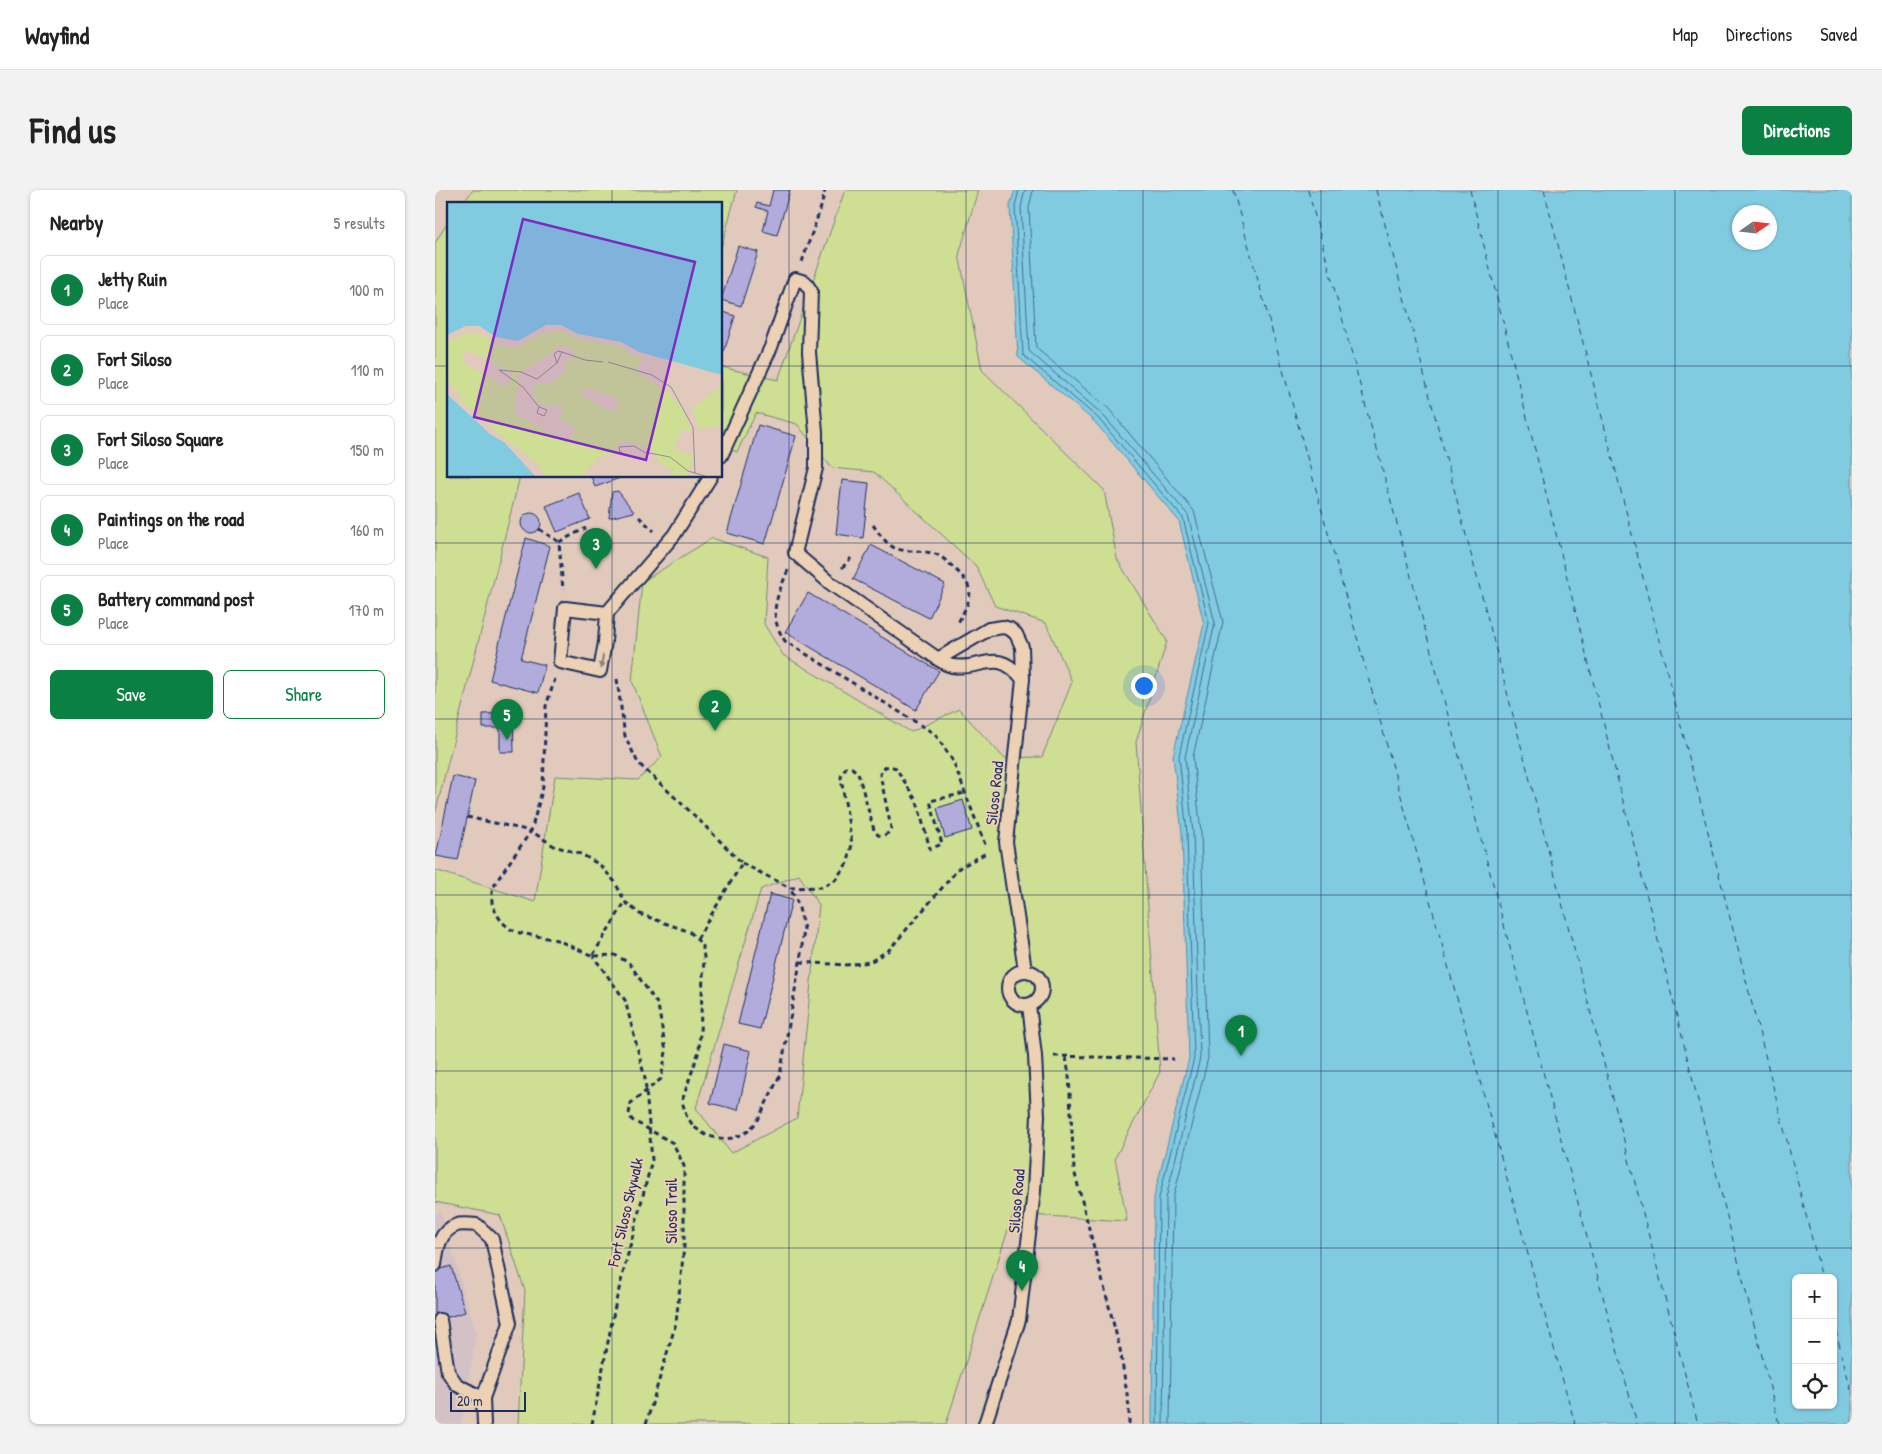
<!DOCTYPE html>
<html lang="en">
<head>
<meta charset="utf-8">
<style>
  :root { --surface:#fff; --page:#f2f2f2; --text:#222; --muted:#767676; --line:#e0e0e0; --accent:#0b8043 }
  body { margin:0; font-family:"Patrick Hand",sans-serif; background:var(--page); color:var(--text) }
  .controls { position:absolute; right:15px; bottom:15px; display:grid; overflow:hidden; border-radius:8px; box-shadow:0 1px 4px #0004 }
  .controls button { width:45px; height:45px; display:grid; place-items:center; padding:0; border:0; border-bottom:1px solid var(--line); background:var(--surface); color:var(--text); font:25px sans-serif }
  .compass { position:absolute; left:1297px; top:15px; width:45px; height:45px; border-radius:50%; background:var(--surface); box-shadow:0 1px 4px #0004; rotate:76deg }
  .scale { position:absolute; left:15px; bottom:12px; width:76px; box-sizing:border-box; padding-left:5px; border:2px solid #1b2f5e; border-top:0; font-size:14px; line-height:18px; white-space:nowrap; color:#1b2f5e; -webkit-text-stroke:4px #edd1b4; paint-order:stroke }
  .you { position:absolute; left:708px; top:495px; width:18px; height:18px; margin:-12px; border:4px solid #fff; border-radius:50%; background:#1a73e8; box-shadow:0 0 0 8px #1a73e833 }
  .badge { display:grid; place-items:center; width:32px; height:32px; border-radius:50%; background:var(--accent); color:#fff; font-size:16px; font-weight:700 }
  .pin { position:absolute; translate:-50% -41px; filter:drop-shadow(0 1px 2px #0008) }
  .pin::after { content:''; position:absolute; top:26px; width:18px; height:15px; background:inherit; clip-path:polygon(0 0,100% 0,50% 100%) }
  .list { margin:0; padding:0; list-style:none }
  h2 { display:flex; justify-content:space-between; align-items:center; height:65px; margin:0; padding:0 20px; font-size:21px }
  h2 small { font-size:16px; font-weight:400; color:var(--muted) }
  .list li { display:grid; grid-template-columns:32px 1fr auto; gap:15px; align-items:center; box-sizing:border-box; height:70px; margin:0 10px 10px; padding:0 10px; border:1px solid var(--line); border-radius:8px }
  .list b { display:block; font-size:19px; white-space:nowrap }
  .list p { margin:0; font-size:16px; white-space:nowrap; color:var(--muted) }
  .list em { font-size:16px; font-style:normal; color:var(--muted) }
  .actions { display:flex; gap:10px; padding:15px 20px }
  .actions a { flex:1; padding:11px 0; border:1px solid var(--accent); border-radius:8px; text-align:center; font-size:18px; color:var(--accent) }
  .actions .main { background:var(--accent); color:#fff }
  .icon { flex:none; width:28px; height:28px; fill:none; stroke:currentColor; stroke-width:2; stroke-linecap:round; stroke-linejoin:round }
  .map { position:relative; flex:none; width:1417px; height:1234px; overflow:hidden; border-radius:8px }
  header { display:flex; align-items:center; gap:30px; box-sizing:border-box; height:70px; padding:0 25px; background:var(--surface); border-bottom:1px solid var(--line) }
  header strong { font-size:24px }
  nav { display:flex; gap:28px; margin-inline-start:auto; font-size:18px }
  .intro { display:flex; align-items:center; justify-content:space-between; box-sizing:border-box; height:120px; padding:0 30px }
  h1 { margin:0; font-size:35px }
  .button { padding:12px 22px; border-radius:8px; background:var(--accent); color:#fff; font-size:18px; font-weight:700 }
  main { display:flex; gap:30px; padding:0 30px }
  aside { flex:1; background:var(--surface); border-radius:8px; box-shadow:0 1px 4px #0004 }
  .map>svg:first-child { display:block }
  .built { fill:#d3c1c6 }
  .green { fill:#cede92; stroke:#748678; fill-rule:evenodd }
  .water { fill:#81cbe1; stroke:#588dad; fill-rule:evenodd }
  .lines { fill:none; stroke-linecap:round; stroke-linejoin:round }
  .shore { stroke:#446d92; stroke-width:1 }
  .ferry { stroke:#253f6b; stroke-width:1; stroke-dasharray:6 5; stroke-linecap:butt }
  .building { fill:#b2acdd; stroke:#1b2f5e }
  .lane-casing { stroke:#1b2f5e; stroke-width:16 }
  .path { stroke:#1b2f5e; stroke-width:3; stroke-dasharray:5 4; stroke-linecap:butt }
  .lane { stroke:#edd1b4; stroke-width:12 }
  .path-bridge { stroke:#1b2f5e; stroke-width:3; stroke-dasharray:5 4; stroke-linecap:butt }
  .oneway { fill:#848089 }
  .grid { fill:none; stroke:#1b2f5e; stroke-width:1; stroke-opacity:0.55 }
  .labels { text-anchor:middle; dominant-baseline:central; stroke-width:4; stroke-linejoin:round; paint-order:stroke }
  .street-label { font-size:16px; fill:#1b2f5e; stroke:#edd1b4 }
  .inset-river { fill:none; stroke:#81cbe1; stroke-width:2.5 }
  .inset-road { fill:none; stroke:#928c96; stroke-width:1 }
  .view { fill:#7b2cbf; fill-opacity:0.15; stroke:#7b2cbf; stroke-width:2.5 }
  .inset-edge { fill:none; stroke:#1b2f5e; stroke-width:2.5 }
</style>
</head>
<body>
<header>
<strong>Wayfind</strong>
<nav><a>Map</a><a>Directions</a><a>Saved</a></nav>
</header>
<div class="intro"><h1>Find us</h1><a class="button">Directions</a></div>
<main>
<aside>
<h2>Nearby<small>5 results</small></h2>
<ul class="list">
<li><span class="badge">1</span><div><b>Jetty Ruin</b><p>Place</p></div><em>100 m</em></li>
<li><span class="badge">2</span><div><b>Fort Siloso</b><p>Place</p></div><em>110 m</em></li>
<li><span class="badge">3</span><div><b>Fort Siloso Square</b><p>Place</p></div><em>150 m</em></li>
<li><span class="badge">4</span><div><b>Paintings on the road</b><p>Place</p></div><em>160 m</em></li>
<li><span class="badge">5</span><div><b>Battery command post</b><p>Place</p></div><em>170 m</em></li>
</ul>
<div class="actions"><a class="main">Save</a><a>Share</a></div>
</aside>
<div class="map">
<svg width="1417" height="1234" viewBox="0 0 1417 1234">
  <rect width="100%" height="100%" fill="#e1cabc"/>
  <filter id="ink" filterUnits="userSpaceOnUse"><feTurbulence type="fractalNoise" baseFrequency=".02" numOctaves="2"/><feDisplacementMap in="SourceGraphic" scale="10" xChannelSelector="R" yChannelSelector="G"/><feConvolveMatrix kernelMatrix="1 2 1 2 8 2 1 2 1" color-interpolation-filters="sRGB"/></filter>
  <g filter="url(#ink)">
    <polygon class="built" points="6,1022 41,1144 26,1234 0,1234 0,1024"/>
    <g class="green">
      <polygon points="38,0 302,0 286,58 286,14 27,14"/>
      <path d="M410,0H543L524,65L547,180L669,300L682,369L732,451L701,552L725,882L680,968L692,1031L578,1024L511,1234H83L90,1101L65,1025L0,1012V680L100,712L120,586L203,590L227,567L197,491L207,392L277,348L333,367L329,434L348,465L476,542L524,519L569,568L607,567L637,492L611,433L560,416L541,376L439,282L397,278L362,234L321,223L302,262L286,255V177L343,190ZM364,685L384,715L362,928L296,963L261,918L326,699Z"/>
      <polygon points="14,30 14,286 85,286 0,624 0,53"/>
    </g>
    <path class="water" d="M580,0H1417V1234H717L719,1007L754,868L747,643L738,566L769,434L744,331L659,231L583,167L575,15ZM1304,22H1334V52H1304ZM1361,1088H1398V1215H1361Z"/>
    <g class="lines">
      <g class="shore">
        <polyline points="584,0 580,16 588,165 663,228 748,328 774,433 744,566 752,643 759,868 724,1008 722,1234"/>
        <polyline points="590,0 586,17 594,161 667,224 753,325 780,433 750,567 758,643 765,868 731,1008 728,1234"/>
        <polyline points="598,0 594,18 601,158 673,218 759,321 788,432 758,567 766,643 773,868 738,1009 735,1234"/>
      </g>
      <g class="ferry">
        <polyline points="798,0 1140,1234"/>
        <polyline points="873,0 1202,1234"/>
        <polyline points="941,0 1263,1234"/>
        <polyline points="1035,0 1344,1234"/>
        <polyline points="1109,0 1387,1088"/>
        <polyline points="1398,1130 1417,1204"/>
      </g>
    </g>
    <g class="building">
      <polygon points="338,0 355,0 342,45 328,41 333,21 321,17 322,13 334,16"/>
      <polygon points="303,56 323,62 306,116 286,110"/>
      <polygon points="286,121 300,126 289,162 286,161"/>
      <polygon points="323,235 361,246 330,354 292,343"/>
      <polygon points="156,286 184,286 185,288 160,297"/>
      <polygon points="407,290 434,293 428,348 401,344"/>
      <polygon points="183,301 199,322 174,328 177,302"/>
      <polygon points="144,303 155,329 122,342 111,316"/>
      <circle cx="96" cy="333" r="10"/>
      <polygon points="91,348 115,356 86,469 110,475 103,503 55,490"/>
      <polygon points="436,355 510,394 494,428 418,389"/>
      <polygon points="373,403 504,481 481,520 350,442"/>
      <polygon points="78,523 79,562 65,562 65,538 48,538 48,524"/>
      <polygon points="18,586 40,591 23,670 1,666"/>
      <polygon points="528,610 537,640 510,648 502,618"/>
      <polygon points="335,704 357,710 325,839 303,834"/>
      <polygon points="289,854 316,861 303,920 275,913"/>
      <polygon points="16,1076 30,1122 0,1131 0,1081"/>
    </g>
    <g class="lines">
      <defs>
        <g id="lane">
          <polyline points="286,266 336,157 360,89 370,92 376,101 374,162 381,242 381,278 360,363 395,393 503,469"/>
          <polyline points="172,423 130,418 125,472 165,481 170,452 172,423 239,345 276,286"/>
          <path d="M588,489C560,456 549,481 517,476C513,475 507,472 503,469L554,439L568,437L575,439L581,444L587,457L588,489L571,652L590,780"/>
          <circle cx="590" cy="798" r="17"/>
          <path d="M0,1075C2,1059 4,1041 22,1035C27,1033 36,1035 42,1035L57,1049L75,1133L48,1208L49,1234"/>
          <polyline points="5,1130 13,1182 22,1195 48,1208"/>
          <polyline points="550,1234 584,1130 599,1001 603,926 600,866 594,815"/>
        </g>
      </defs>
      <use href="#lane" class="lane-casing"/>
      <g class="path">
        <polyline points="367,72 386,17 390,0"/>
        <polyline points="204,327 219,341"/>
        <path d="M438,335C444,343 451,355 462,359C473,362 485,360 496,363C505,364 512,372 518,377C543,400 536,407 523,433"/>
        <polyline points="104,339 124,352 128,400"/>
        <polyline points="124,352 151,338"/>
        <polyline points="407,378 416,368"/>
        <path d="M353,380C342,407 332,424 350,451L500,544L518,571L551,657"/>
        <polyline points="182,489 190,546 203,573 261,627 307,673 262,749"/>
        <polyline points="32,627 96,641 108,597 111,516 120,489"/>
        <polyline points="307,673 355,698 386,697 400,690 413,672 417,654 406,588 407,582 411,578 417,578 423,583 439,640 443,645 448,646 453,643 456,638 445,584 450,577 455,576 461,578 482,612 495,659 507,654 495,611 530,603"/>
        <polyline points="158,765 190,712"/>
        <polyline points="365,772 411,775 435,772 454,760 524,678 553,662"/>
        <polyline points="619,866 739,869"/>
        <polyline points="631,867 634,885 639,980 685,1159 694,1217 694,1234"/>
        <polyline points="211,1234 241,1133 249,1057 249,976 238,953 197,930 194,924 196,913 226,889 231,862 223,815 194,773 180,765 158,766 122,750 85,743 75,739 67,732 61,723 57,713 57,702 61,692 96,641 119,656 146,664 165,675 180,692 190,712 205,724 255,742 262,749 268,758 269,768 264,861 247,911 251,925 259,937 271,945 285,949 299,948 312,942 322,932 345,885 365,772 369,739 363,714 355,698"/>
      </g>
      <use href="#lane" class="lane"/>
      <polyline class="path-bridge" points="157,1234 181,1111 217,970 210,888 190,810 158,766"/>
    </g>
    <defs><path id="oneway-solid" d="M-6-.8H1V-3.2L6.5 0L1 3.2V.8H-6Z" transform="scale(1.25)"/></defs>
    <use class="oneway" href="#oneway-solid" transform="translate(167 472) rotate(99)"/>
  </g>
  <path class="grid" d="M177,0V14M354,0V1234M531,0V1234M708,0V1234M886,0V1234M1063,0V1234M1240,0V1234M0,176H14M286,176H1417M177,286V1234M0,353H1417M0,529H1417M0,705H1417M0,881H1417M0,1058H1417"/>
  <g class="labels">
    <g class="street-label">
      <text transform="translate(559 603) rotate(-84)">Siloso Road</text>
      <text transform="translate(581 1011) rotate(-85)">Siloso Road</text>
      <text transform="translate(236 1021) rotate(-90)">Siloso Trail</text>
      <text transform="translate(190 1022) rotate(-77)">Fort Siloso Skywalk</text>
    </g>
  </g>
  <g transform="translate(12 12)">
    <rect width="275" height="275" fill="#e1cabc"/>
    <path d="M115,128L128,136L175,144L185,154H195L190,170L221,190L234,204L245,229L234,228L227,247L247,254L240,274H225L226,270L211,259L205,247L183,240L172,241L167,252L153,255L134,274H99L87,259L49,230L27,208L15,202L12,192L0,179V140L17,132H34L54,144L71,145L92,132ZM118,143L127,150L126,155L117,160L119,167L104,182L90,181L85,188L89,200L102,204L114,203L116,207L113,218L129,226L121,240L68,212V189L74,182L69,178L72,172L104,151L109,145ZM17,149L36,154L65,173L60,185L16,161ZM140,186L169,196L171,207L164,210L136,194L135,188ZM275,183V221L269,225L251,227L246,206Z" fill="#cede92" fill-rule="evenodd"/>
    <path d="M0,1H275V173L192,150L174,140L131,132L114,123H99L71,139L49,135L32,124H19L0,133ZM0,192L43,232L58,241L88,274H0Z" fill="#81cbe1"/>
    <path class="inset-river" d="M0,61L275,59M0,71H275M0,84L275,81M0,94L275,90M0,105L275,98"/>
    <path class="inset-road" d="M115,150L110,161L107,152L111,149L115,150L138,158L156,160M161,160L205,173L224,185L246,225L248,271M52,168L76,185L92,205L100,208L97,214L90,211L92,205M52,168L74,170L90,177L110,161M177,252L173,250L172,245L187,244L197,250L223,255L241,269L258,274"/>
    <path class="view" d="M76,17L248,60L199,258L27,215Z"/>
    <rect width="275" height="275" class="inset-edge"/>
  </g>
</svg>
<div class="controls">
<button>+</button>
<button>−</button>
<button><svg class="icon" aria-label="locate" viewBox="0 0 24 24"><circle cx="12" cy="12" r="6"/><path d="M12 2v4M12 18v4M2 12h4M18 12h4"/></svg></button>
</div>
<svg class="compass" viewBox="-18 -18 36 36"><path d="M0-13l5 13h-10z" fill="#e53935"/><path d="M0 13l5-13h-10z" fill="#767676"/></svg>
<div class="scale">20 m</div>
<div class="you"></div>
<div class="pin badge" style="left:806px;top:866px">1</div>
<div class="pin badge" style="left:280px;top:541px">2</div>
<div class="pin badge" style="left:161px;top:379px">3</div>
<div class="pin badge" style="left:587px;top:1101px">4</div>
<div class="pin badge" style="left:72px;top:550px">5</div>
</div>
</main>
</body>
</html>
